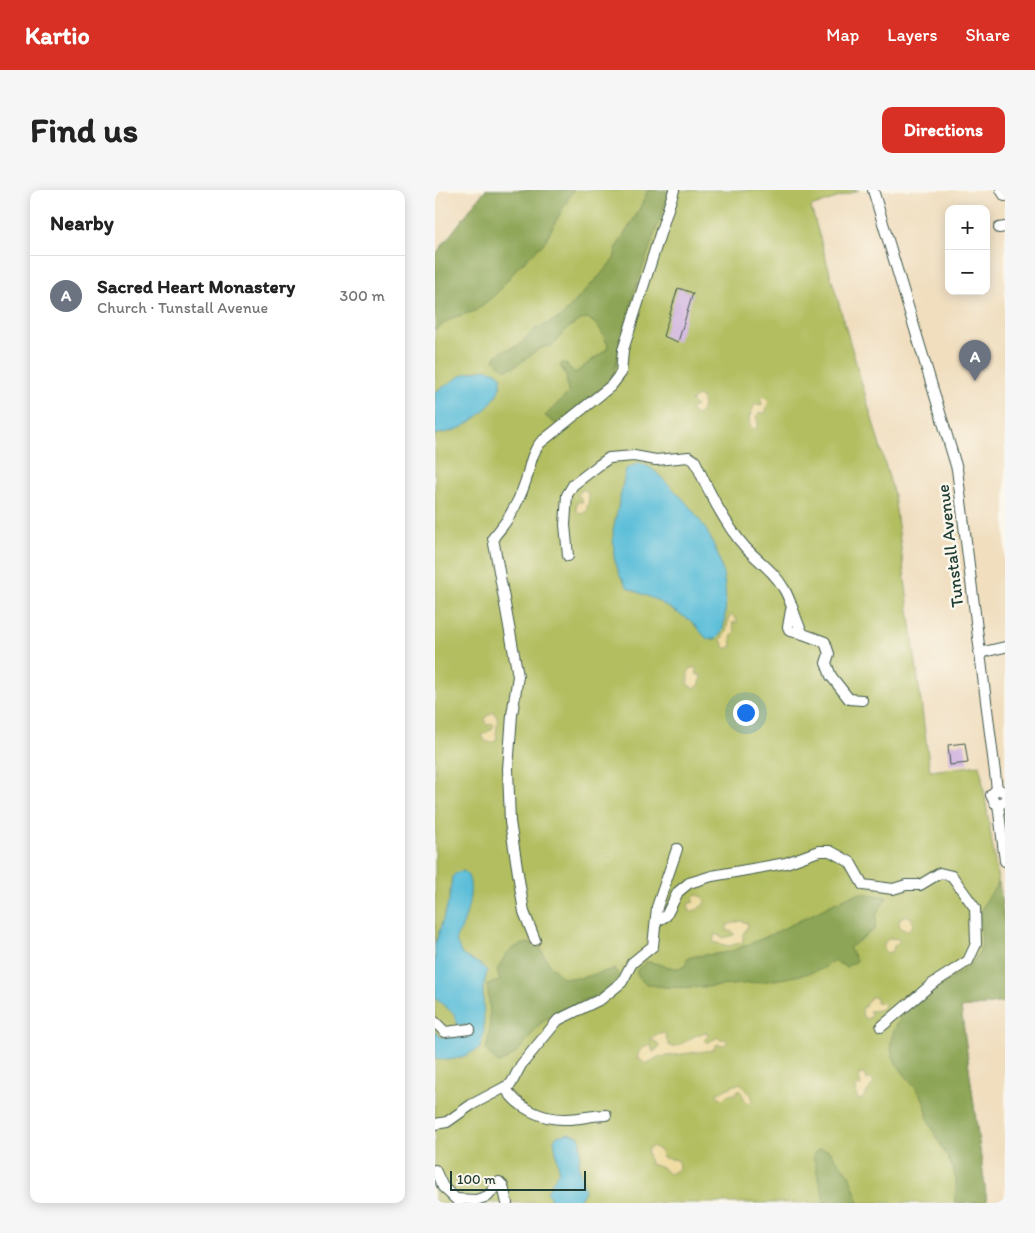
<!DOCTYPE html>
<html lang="en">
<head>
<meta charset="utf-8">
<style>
  :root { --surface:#fff; --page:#f6f6f6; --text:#222; --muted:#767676; --line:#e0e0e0; --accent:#d93025 }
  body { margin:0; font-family:Itim,sans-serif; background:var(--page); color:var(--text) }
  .controls { position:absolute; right:15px; top:15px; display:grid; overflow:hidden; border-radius:10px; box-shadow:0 2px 12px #0003 }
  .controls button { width:45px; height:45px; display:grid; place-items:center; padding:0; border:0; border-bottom:1px solid var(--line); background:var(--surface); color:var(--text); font:25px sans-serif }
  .scale { position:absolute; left:15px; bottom:12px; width:136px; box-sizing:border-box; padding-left:5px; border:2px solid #1f3d34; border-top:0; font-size:14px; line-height:18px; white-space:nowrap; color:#1f3d34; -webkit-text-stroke:4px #fbf7ec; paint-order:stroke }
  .you { position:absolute; left:310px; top:522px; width:18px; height:18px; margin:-12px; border:4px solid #fff; border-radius:50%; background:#1a73e8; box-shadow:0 0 0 8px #1a73e833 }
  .badge { display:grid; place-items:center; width:32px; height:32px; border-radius:50%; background:var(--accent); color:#fff; font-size:16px; font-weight:700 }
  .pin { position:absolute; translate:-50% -41px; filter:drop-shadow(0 1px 2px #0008) }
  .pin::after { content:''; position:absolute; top:26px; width:18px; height:15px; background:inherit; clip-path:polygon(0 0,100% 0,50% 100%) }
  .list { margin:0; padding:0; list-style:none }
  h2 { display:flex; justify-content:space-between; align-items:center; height:65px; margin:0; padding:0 20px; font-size:21px }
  h2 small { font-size:16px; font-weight:400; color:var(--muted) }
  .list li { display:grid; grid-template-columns:32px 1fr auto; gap:15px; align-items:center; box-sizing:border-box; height:80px; padding:0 20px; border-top:1px solid var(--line) }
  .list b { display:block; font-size:19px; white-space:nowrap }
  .list p { margin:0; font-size:16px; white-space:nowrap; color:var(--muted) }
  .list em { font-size:16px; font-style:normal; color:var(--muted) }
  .map { position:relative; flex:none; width:570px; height:1013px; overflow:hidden; border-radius:10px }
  header { display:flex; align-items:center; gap:30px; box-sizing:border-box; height:70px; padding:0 25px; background:var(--accent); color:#fff }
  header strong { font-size:24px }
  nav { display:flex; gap:28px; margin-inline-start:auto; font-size:18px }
  .intro { display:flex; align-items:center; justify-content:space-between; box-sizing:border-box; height:120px; padding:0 30px }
  h1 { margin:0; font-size:35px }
  .button { padding:12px 22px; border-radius:10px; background:var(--accent); color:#fff; font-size:18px; font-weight:700 }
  main { display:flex; gap:30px; padding:0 30px }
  aside { flex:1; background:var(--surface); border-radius:10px; box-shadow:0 2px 12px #0003 }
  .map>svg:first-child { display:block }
  .green { fill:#b2be60; stroke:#687e4a }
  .forest { fill:#8da556; stroke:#567145 }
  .sand { fill:#eeda9e; stroke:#868c69 }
  .water { fill:#5bbed9; stroke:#3d7e86 }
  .building { fill:#ceb0de }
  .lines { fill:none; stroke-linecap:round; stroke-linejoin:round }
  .minor-casing { stroke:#3e5549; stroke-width:12 }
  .minor { stroke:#fff; stroke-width:10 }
  .labels { text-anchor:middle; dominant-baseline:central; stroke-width:5; stroke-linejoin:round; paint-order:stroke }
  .street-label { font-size:18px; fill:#1f3d34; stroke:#fbf7ec }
</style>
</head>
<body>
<header>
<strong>Kartio</strong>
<nav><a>Map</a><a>Layers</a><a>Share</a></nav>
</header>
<div class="intro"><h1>Find us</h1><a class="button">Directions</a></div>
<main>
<aside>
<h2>Nearby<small></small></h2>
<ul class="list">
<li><span class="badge" style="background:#6b7280">A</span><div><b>Sacred Heart Monastery</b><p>Church · Tunstall Avenue</p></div><em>300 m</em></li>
</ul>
</aside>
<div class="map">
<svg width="570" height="1013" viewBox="0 0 570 1013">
  <rect width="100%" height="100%" fill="#fbf7ec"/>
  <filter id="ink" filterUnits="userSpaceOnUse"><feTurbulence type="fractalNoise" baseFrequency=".02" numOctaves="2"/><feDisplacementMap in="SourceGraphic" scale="10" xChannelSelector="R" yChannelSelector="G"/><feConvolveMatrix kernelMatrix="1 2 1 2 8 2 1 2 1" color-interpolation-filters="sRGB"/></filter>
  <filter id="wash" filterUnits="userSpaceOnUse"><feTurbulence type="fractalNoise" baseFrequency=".0096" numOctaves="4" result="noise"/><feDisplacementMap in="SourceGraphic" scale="20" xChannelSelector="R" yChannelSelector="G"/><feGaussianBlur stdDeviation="1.12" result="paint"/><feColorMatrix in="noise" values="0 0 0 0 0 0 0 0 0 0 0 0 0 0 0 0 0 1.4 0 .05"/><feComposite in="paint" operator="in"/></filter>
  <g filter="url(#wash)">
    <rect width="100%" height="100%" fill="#f0debf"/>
    <polygon class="green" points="50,0 424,0 376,17 459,305 495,581 545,575 570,737 570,812 526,818 552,1013 0,1013 0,65"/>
    <g class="forest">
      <polygon points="50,0 138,0 109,53 83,77 61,104 40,121 17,128 0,140 0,65"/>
      <path d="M213,0H235L200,100L177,190L121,234L110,226L133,203L131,185L125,175L129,172L140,183L172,159L173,155L164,137L153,128C138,131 126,144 117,156C100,154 87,179 69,179L59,170L61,166L68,161L83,156L100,139L125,128L166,84L179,69L182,56L202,24Z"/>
      <path d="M564,692L570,737V812L526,818L552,1013H519C520,1006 522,997 521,990C517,969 501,951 494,931C491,924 492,916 488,909C478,888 450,874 457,846C468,806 519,796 542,766C551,754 544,738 545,725C547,714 558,701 564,692Z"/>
      <path d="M426,703L452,707L442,723L440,739L414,758L422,771L411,777L401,772H395C392,775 390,778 387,779C359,791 240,804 213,794C208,793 205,789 202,784V780L211,772C225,772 236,781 249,777L253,768C268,763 284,766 299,760C337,746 375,725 412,707Z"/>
      <path d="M95,753L105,758L114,774L128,788H146L179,779L184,784L179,800C157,807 134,814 114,827C94,840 89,865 63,873L51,860C57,838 55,816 52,794L65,791L62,781C71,762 74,757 95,753Z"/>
      <polygon points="384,959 393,960 414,984 424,1013 390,1013 378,965"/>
    </g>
    <g class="sand">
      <polygon points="262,206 267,208 268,215 266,222 261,225 257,222 256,218 261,216 256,211"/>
      <polygon points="329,206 334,211 330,223 324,223 321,226 323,234 320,240 315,236 314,228 320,214 327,215 326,209"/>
      <path d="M149,299C157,307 153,312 151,322L146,324L141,320L142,312H148L143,304Z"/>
      <polygon points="297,425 303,432 297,433 300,442 296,447 297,456 291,459 286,450 291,442 294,427"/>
      <polygon points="256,478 261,478 262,485 266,485 267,487 264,496 259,498 253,495 253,483"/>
      <path d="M58,522C67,530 59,540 62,549L59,552H51L47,545L57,539L59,535L56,533L52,536L50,528Z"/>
      <polygon points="262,705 268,707 270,713 263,719 255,722 253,714 259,712 258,708"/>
      <circle cx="471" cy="733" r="7"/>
      <polygon points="306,731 312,733 313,736 308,744 308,752 294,756 278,752 280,744 289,748 299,745 299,743 292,740 292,735"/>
      <polygon points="455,748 462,749 465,751 459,756 458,761 452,763 449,760 449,753"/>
      <polygon points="436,807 441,807 441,812 448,813 449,816 445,820 434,821 437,825 432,829 428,827 427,820"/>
      <path d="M272,842L273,846L270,849L272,853L283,847L285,850L290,849L293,851L289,855L282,854L278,860L223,867L211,874L203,868V863L210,856L216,855L218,862L224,858L223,853L215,849L224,843H230L233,854L237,857C250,855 258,844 272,842Z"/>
      <polygon points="426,884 429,884 432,890 435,888 439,893 426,910 422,908 421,895 426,896 424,887"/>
      <polygon points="305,893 317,906 317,912 312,913 304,899 300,904 292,905 288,909 283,906 282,903"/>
      <polygon points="218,956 226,962 228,968 243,970 244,979 234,984 228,978 215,974 212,960"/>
    </g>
    <g class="water">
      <path d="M49,179L59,181L66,186C70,205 40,232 23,239C16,242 7,243 0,245V202L29,184Z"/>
      <path d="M204,273C218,276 227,289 237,298C273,332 295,374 290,425C289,434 289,443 281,449H272L256,431L221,410L193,398L185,386L179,368L178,341L191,279Z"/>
      <path d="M29,681C42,691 32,724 27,737C25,743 21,745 21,751L27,765L45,774L52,781L48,799L49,841L45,858C29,867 19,872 0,869V842L6,847C15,848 30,848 37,843L33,835H22L19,824L0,808V755L14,710L17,687L22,682Z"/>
      <polygon points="134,943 143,946 146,951 144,976 150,1001 145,1009 146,1013 118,1013 112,1002 124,980 119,950 122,946"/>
    </g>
    <g id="blocks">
      <g class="building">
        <polygon points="243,98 258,103 243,152 228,146"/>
        <polygon points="530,553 533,573 515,575 513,555"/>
      </g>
    </g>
  </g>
  <g filter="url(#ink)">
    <use href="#blocks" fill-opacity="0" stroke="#3e5549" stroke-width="1"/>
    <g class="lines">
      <defs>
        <g id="minor">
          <polyline points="438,0 522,279 562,599"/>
          <polyline points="566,0 570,6"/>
          <polyline points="564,38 570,37"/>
          <path d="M133,366L130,335L132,305L138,295L164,275L174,268L199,266L221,270L254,267L260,271C271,297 291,336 310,357C323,371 339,381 349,399C357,412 360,430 368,444L390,452L394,464L391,473L396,486L414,509L427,510"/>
          <polyline points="356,420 353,437 355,441 368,444"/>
          <polyline points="544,463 570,457"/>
          <polyline points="570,602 562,599 556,605 560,613 567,613 570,611"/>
          <polyline points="563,614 570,671"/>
          <polyline points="222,731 231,726 243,702 254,693 277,686 351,673 384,661 395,661 415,672 428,695 458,699 471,695 485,695 505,683 517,686 540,718 541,754 533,771 497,794 446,837"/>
          <path d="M100,750L89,722L75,632L73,579L77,525L83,486L58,348C73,331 84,312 91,290C95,277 96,264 105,253L176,196L186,183L188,160L239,0"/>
          <polyline points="0,832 10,842 35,839"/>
          <path d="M70,897C82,918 107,930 132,929C145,929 158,925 171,925"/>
          <polyline points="0,934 12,932 36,915 76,894 86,875 123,830 166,809 187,792 197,773 218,756 222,717 242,659"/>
          <polyline points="0,980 8,997 24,1012"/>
          <polyline points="21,1009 41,1010 53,1006 64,992 68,996 72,1013"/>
        </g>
      </defs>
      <use href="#minor" class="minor-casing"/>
      <use href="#minor" class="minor"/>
    </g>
  </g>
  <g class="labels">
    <g class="street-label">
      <text transform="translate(515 356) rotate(-97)">Tunstall Avenue</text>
    </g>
  </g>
</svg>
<div class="controls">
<button>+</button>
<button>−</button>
</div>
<div class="scale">100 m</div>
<div class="you"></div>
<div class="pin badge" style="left:540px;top:191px;background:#6b7280">A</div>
</div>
</main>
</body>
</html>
